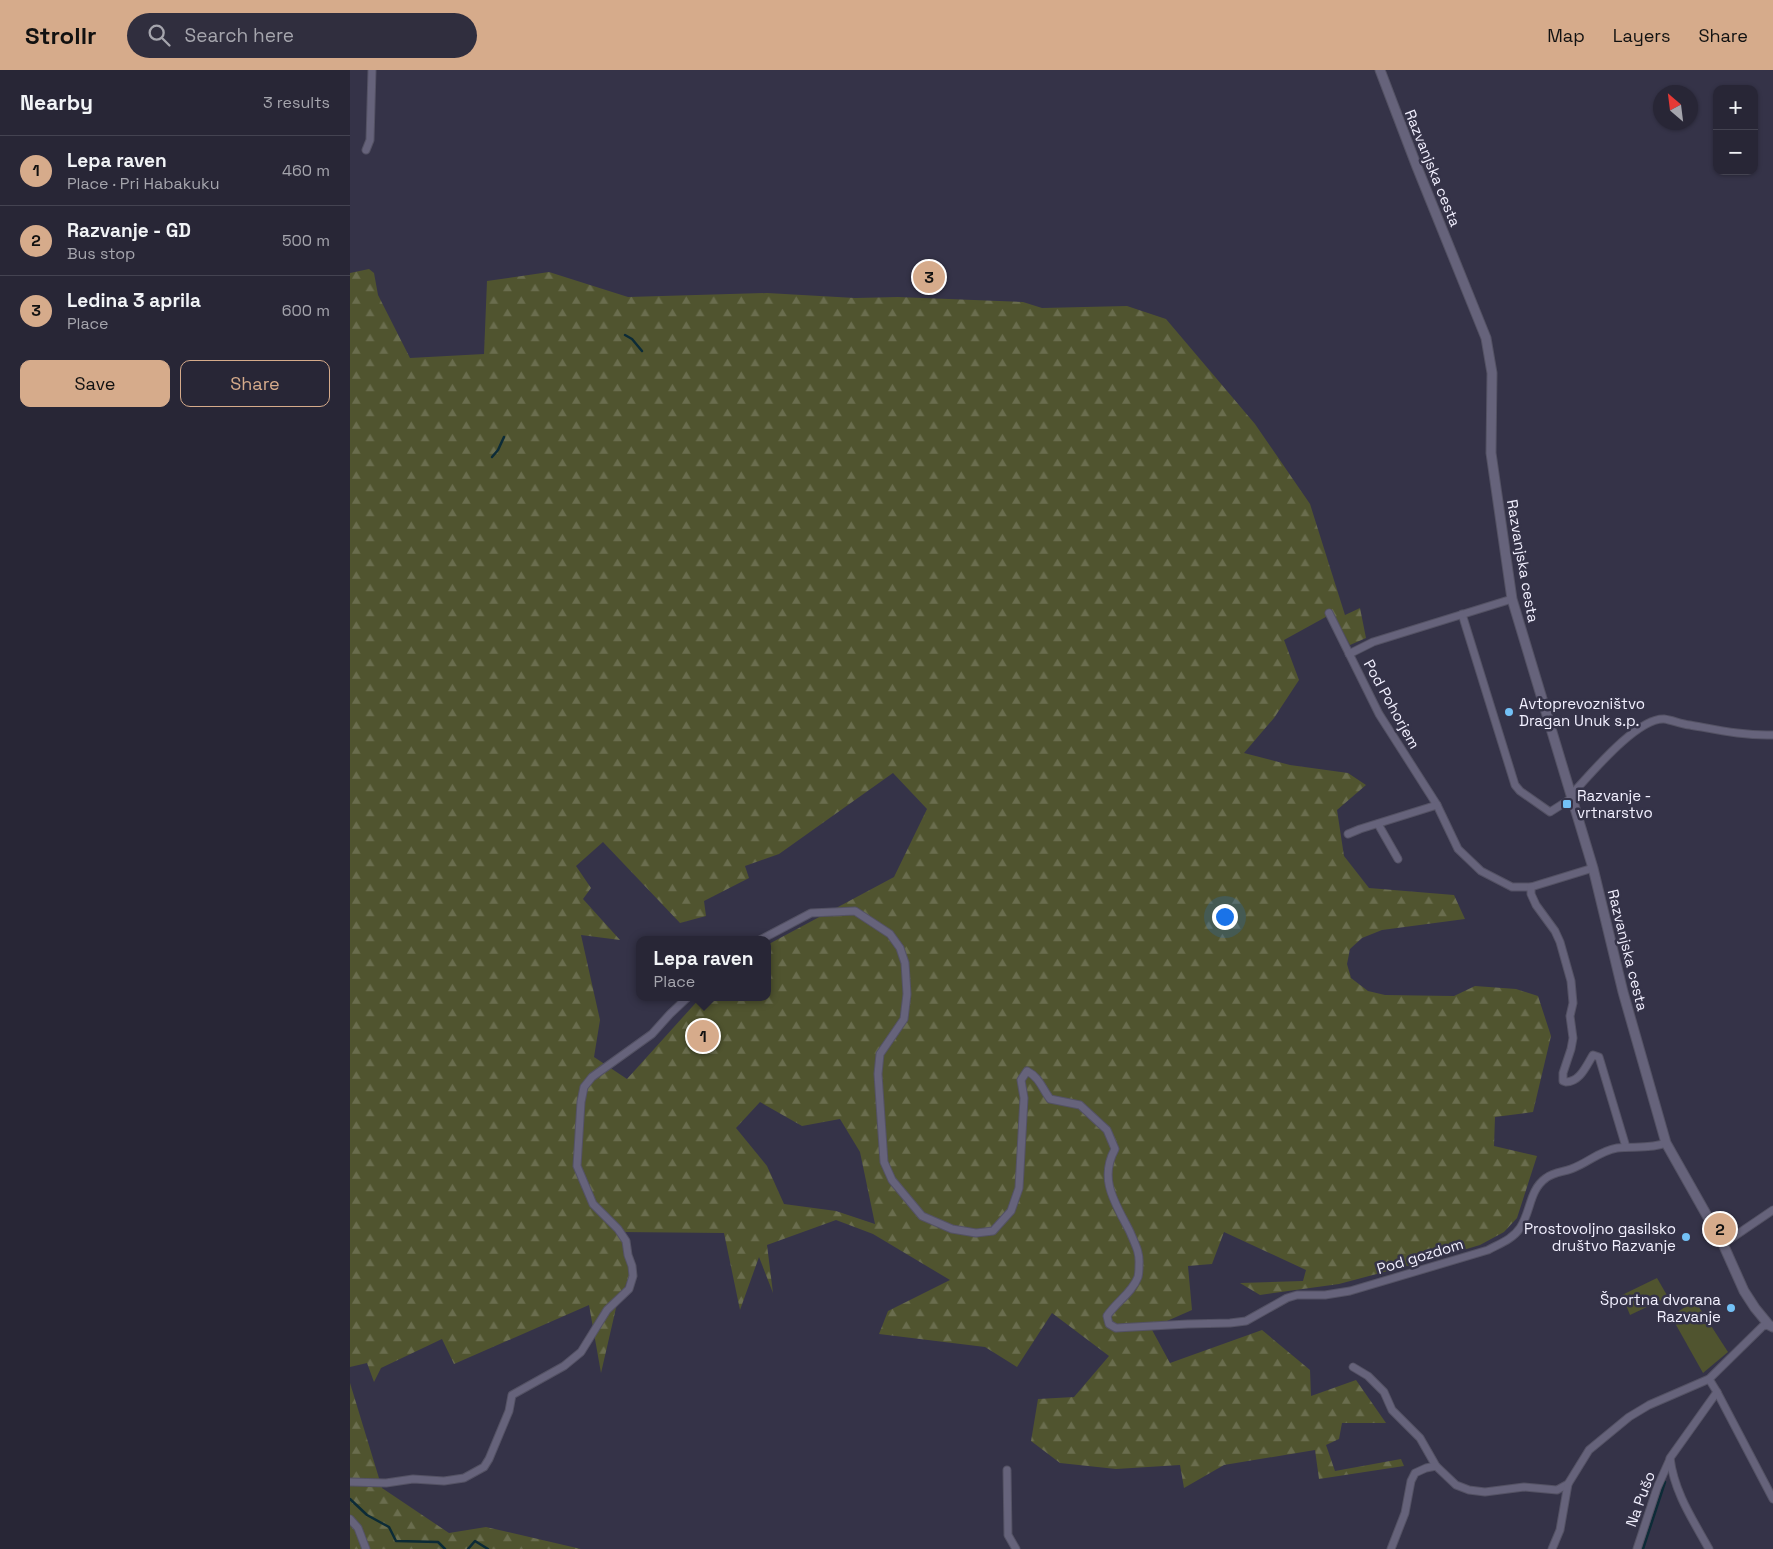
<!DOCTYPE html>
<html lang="en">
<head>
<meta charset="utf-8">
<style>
  :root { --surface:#282636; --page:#302e3e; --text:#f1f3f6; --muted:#a5a5ad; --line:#444351; --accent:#d6ab8b }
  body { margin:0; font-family:"Space Grotesk",sans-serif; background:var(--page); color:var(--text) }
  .controls { position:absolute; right:15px; top:15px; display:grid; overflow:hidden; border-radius:10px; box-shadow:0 1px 4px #0004 }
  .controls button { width:45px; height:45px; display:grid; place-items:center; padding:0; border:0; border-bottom:1px solid var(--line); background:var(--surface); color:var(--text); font:25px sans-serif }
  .compass { position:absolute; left:1303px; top:15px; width:45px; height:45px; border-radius:50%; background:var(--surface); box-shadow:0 1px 4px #0004; rotate:332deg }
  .you { position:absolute; left:874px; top:846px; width:18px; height:18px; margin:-12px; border:4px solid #fff; border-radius:50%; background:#1a73e8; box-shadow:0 0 0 8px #1a73e833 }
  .badge { display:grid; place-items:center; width:32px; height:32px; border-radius:50%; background:var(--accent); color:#111; font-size:16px; font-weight:700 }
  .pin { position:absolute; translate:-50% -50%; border:2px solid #fff; box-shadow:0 1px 5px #0006 }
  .popup { position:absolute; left:286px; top:866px; width:135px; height:65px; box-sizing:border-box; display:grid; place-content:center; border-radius:10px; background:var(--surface); filter:drop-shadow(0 1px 4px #0005); font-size:16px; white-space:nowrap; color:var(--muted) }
  .popup b { font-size:19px; color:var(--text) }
  .popup::after { content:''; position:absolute; left:50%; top:100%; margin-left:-10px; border:10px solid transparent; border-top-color:var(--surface) }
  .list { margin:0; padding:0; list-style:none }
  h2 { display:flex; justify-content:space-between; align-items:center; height:65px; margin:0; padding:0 20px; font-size:21px }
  h2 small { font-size:16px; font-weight:400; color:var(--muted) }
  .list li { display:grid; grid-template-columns:32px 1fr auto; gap:15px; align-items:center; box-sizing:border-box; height:70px; padding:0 20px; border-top:1px solid var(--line) }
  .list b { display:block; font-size:19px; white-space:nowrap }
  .list p { margin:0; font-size:16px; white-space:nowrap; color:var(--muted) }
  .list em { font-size:16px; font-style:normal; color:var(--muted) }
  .actions { display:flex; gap:10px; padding:15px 20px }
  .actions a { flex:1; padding:11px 0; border:1px solid var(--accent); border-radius:10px; text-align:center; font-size:18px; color:var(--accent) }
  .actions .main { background:var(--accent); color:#111 }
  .icon { flex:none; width:28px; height:28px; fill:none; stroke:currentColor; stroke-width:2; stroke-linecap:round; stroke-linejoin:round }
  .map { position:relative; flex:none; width:1423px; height:1479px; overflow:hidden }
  header { display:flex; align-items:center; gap:30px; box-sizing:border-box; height:70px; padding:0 25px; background:var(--accent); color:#111 }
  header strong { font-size:24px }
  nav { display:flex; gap:28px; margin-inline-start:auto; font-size:18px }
  .search { width:350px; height:45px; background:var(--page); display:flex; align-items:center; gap:12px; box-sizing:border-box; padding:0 18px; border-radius:28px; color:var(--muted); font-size:19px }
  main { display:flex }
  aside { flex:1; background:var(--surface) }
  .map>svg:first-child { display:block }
  .forest { fill:url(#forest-firs); fill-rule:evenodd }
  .garden { fill:#50542f }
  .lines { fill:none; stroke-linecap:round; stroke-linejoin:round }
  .stream { stroke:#0c2b37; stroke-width:2.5 }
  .minor-casing { stroke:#545264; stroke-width:9 }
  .tertiary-casing { stroke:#545264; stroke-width:11 }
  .minor { stroke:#66637b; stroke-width:7 }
  .tertiary { stroke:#66637b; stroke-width:9 }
  .poi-dot { fill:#73c1f6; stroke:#353348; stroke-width:2 }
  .labels { text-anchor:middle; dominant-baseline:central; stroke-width:5; stroke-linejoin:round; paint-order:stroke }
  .street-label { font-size:15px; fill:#f2f0ff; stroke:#353348 }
  .poi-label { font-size:15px; fill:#f2f0ff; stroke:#353348; text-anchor:start }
</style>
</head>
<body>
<header>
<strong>Strollr</strong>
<div class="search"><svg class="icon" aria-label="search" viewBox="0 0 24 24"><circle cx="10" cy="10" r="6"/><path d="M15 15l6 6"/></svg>Search here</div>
<nav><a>Map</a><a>Layers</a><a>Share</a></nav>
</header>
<main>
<aside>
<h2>Nearby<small>3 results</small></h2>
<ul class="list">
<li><span class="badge">1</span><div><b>Lepa raven</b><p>Place · Pri Habakuku</p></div><em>460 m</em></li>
<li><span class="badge">2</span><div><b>Razvanje - GD</b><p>Bus stop</p></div><em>500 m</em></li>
<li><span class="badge">3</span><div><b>Ledina 3 aprila</b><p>Place</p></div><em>600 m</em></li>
</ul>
<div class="actions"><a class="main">Save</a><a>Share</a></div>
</aside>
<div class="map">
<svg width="1423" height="1479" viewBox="0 0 1423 1479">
  <defs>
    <pattern id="forest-firs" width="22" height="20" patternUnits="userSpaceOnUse" patternTransform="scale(1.25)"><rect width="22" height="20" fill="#50542f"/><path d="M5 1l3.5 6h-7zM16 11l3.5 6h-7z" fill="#6a6d4e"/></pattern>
  </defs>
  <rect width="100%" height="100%" fill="#353348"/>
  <g class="forest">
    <path d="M19,199L24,203L28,225L60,288L134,284L137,211L199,202L278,227L417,223L505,228L548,227L673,232L692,238L777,236L816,249L905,354L960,434L995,545L1010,538L1016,568L1000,575L983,543L934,570L949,610L924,648L894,683L940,695L998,703L1016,715L987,740L994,786L1019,818L1104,825L1115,849L1032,860L1012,868L1000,879L997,894L1001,908L1018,921L1035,925L1104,926L1125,916L1166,919L1188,926L1201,966L1183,1042L1145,1047L1144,1076L1187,1086L1167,1148L1154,1162L1130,1175L1083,1189L989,1214L910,1225L890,1213L953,1211L956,1200L874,1162L862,1194L838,1196L842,1240L801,1258L820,1293L912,1260L960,1300L961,1326L1006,1310L1036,1353H992L989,1369L976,1375L985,1401L1051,1389L1054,1396L969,1409L965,1380L874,1395L834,1418L830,1395L766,1399L710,1393L681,1371L688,1329L724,1327L759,1286L702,1243L667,1297L635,1277L529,1264L538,1241L600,1210L523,1164L486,1150L417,1175L423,1223L409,1187L390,1240L374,1163L270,1162L284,1195L266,1238L251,1303L239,1235L104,1294L92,1269L31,1298L24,1312L17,1293L0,1297V203ZM543,703L577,739L544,807L417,875V927H351L277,1009L244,987L250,950L231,865L270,870L233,829L241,818L226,796L253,772L330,853L356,846L354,831L399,808L395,796L429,784ZM410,1032L452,1056L490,1049L510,1082L525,1154L486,1141L434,1134L417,1096L386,1058Z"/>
    <polygon points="0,1313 32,1418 99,1463 136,1457 231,1479 0,1479"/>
  </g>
  <g class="garden">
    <polygon points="1307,1208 1318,1227 1280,1245 1272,1225"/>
    <polygon points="1345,1231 1378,1282 1353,1303 1321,1246"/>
  </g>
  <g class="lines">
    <g class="stream">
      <polyline points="275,265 282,269 292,281"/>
      <polyline points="142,387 148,380 154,367"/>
      <polyline points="0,1429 17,1445 39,1457 46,1471 88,1472 95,1479"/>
      <polyline points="118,1479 125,1471 138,1479"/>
      <polyline points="1293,1479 1315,1412"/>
    </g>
    <defs>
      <g id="minor">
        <polyline points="16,80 20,70 22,0"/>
        <polyline points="979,543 1029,644 1087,735 1108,779 1131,801 1162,817 1181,817 1243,798"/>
        <polyline points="1112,544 1165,715 1170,721 1200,742 1222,728"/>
        <polyline points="999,584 1023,572 1162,529"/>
        <path d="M1221,725C1240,705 1286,648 1314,649C1322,650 1331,654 1340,655C1368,660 1395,666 1423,665"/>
        <polyline points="1028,754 1048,789"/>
        <polyline points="998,764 1010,759 1087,735"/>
        <path d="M1181,817V824L1186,835L1205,861L1210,872L1221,911L1223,933L1220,946L1223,968L1221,979L1213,1003V1011L1216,1012C1230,1012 1236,996 1243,985L1249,987L1276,1077"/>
        <path d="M410,870L461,843L505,841L540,864L550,878L555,893L557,924L554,949L530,984L528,1004L534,1092L542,1110L572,1146L602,1159L626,1163L643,1161L661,1141L669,1118L674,1028L671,1010L677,1001C689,1007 692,1018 700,1029L730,1035L757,1060L765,1079C748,1110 766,1134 780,1162C785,1174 790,1182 789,1195C789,1199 789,1203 788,1207C782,1223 766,1232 757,1246L759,1254L766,1258L838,1254L880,1253L896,1251L937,1228L947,1225H975L1000,1221L1138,1180C1149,1174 1163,1169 1170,1158C1181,1142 1179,1120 1196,1108C1204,1102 1213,1102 1221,1099C1238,1093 1249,1081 1267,1078C1283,1076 1301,1079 1316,1073"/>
        <polyline points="1373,1174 1423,1140"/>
        <polyline points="1003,1297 1018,1306 1034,1322 1042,1340 1070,1368 1086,1396"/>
        <polyline points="1359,1309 1367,1322 1423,1429"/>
        <polyline points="657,1400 658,1465 666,1479"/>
        <polyline points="0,1412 36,1413 63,1409 94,1411 114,1408 134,1397 139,1389 159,1341 162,1325 214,1296 231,1282 257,1240 279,1219 283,1206 282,1196 278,1185 276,1171 268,1159 243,1134 227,1096 231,1032 234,1017 242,1007 302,964 320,944 338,927"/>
        <polyline points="0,1449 8,1458 16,1479"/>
        <polyline points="1041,1479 1055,1443 1061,1411 1065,1403 1076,1398 1086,1396 1106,1415 1119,1420 1135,1422 1174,1417 1207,1420 1218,1414"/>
        <polyline points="1202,1479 1210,1460 1218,1414 1239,1380 1279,1347 1299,1335 1359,1309 1413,1256 1419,1255"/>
        <polyline points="1287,1479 1307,1418 1320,1389"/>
        <path d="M1359,1479C1343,1450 1324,1422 1320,1388L1367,1322"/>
      </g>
      <polyline id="tertiary" points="1030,0 1067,97 1136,268 1142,303 1141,383 1162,529 1243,798 1273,922 1316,1073 1373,1174 1394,1221 1405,1238 1419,1255 1423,1257"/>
    </defs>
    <use href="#minor" class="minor-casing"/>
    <use href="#tertiary" class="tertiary-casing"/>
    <use href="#minor" class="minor"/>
    <use href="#tertiary" class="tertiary"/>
  </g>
  <g class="poi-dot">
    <circle cx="1159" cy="642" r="5"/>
    <rect x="1212" y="729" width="10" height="10" rx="2.5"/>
    <circle cx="1336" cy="1167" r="5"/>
    <circle cx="1381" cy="1238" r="5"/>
  </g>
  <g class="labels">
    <g class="street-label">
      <text transform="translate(1083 98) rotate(68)">Razvanjska cesta</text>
      <text transform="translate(1173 491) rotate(80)">Razvanjska cesta</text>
      <text transform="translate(1042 634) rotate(61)">Pod Pohorjem</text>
      <text transform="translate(1278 880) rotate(76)">Razvanjska cesta</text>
      <text transform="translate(1070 1186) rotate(-17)">Pod gozdom</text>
      <text transform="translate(1290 1429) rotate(-70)">Na Pušo</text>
    </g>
    <g class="poi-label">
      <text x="1169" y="633">Avtoprevozništvo<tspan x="1169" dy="17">Dragan Unuk s.p.</tspan></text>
      <text x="1227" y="725">Razvanje -<tspan x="1227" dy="17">vrtnarstvo</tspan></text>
      <text x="1326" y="1158" text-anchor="end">Prostovoljno gasilsko<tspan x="1326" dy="17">društvo Razvanje</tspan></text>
      <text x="1371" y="1229" text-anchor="end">Športna dvorana<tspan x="1371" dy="17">Razvanje</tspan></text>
    </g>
  </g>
</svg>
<div class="controls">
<button>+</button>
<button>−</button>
</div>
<svg class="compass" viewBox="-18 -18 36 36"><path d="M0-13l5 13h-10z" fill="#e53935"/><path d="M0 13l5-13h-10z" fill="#a5a5ad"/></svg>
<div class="you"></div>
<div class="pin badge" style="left:353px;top:966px">1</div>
<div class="popup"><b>Lepa raven</b>Place</div>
<div class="pin badge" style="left:1370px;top:1159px">2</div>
<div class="pin badge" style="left:579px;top:207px">3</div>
</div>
</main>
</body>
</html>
